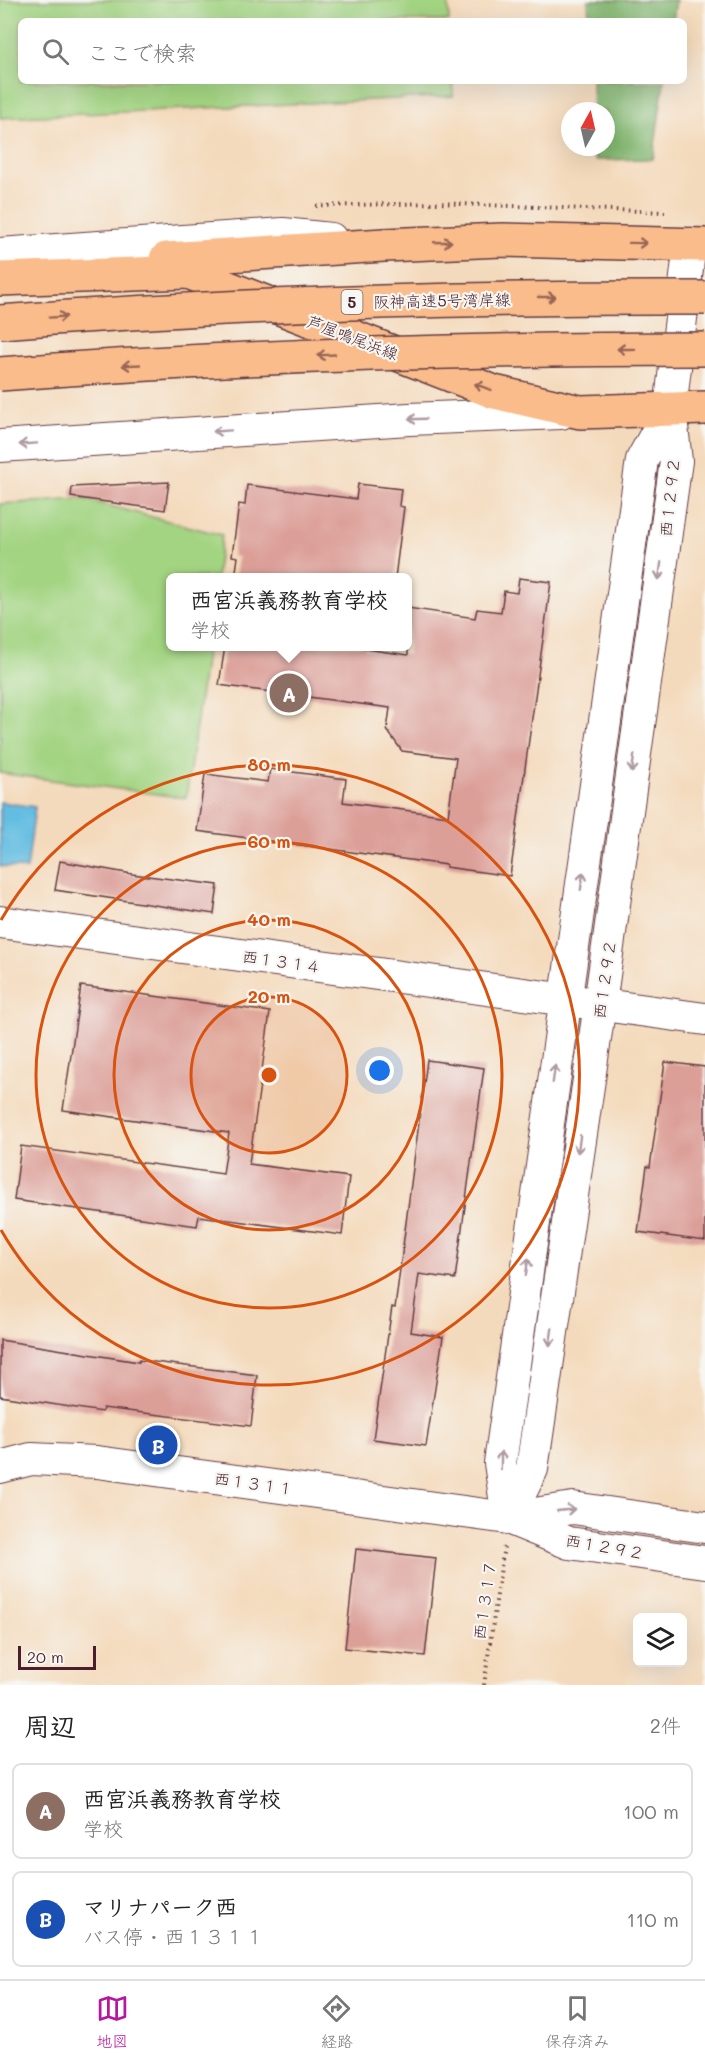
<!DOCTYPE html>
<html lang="ja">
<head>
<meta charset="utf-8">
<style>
  :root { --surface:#fff; --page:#f2f2f2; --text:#222; --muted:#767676; --line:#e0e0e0; --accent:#b5179e }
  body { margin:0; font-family:Mali,"Klee One",sans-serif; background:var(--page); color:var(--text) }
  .controls { position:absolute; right:18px; bottom:18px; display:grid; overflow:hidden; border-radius:9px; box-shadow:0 6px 24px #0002 }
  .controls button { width:54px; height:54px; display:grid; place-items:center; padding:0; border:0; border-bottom:2px solid var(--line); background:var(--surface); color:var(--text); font:30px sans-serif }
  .compass { position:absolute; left:561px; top:102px; width:54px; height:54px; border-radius:50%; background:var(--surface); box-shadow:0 6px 24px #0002; rotate:8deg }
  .scale { position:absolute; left:18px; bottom:15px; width:78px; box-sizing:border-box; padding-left:6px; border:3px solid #4a1f2b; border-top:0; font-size:16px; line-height:21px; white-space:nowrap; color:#4a1f2b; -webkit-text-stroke:4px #f6f6f2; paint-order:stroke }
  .you { position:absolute; left:380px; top:1071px; width:21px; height:21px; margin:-15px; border:4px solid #fff; border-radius:50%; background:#1a73e8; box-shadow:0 0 0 9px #1a73e833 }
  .badge { display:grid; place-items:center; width:39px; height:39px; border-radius:50%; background:var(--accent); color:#fff; font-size:20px; font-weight:700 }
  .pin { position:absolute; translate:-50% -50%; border:3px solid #fff; box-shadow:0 2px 6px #0006 }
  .popup { position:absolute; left:166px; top:573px; width:246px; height:78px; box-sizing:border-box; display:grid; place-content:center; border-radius:9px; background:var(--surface); filter:drop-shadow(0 2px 4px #0005); font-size:20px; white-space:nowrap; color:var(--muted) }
  .popup b { font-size:22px; color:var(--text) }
  .popup::after { content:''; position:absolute; left:50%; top:100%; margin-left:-12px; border:12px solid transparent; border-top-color:var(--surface) }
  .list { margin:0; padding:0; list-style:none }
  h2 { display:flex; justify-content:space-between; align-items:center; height:78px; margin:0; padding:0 24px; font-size:26px }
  h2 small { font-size:20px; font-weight:400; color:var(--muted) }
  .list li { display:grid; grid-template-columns:39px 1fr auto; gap:18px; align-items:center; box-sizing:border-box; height:96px; margin:0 12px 12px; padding:0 12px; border:2px solid var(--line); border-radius:9px }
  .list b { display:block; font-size:22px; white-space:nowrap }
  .list p { margin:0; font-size:20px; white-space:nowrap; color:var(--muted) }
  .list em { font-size:20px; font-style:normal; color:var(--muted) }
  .icon { flex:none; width:33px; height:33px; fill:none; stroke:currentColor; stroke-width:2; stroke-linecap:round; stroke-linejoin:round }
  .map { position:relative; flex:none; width:705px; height:1685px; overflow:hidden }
  .search { position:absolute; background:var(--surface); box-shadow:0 6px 24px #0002; left:18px; right:18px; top:18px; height:66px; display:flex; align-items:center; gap:15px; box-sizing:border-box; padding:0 21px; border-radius:9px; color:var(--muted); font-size:22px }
  .sheet { height:294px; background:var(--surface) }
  nav { display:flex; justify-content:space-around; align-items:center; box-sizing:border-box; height:84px; border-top:2px solid var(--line); background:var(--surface); font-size:16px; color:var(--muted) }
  nav a { display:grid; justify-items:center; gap:3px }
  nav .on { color:var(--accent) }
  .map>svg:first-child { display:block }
  .green { fill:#a3d482; stroke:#767a56; stroke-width:1.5 }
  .forest { fill:#82b670; stroke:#666a4e; stroke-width:1.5 }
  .water { fill:#64bde2; stroke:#576e86; stroke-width:1.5 }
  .building { fill:#dc9f98 }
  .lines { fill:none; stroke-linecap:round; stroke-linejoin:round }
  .minor-casing { stroke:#643b41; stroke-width:34 }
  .major-casing { stroke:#643b41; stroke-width:36 }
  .path { stroke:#643b41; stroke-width:4; stroke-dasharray:1.5 4.5; stroke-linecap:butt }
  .minor { stroke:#fff; stroke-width:32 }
  .major { stroke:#fabc8b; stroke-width:33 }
  .highway-bridge-casing { stroke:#643b41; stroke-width:36; stroke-linecap:butt }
  .highway-bridge { stroke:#fabc8b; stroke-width:33 }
  .oneway { stroke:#996656 }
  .oneway2 { stroke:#ae9aa0 }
  .ring { fill:none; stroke:#d8530f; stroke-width:3 }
  .labels { text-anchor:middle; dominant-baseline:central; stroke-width:4.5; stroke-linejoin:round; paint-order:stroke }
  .shield { fill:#f6f6f2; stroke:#7e6067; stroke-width:1.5 }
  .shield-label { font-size:15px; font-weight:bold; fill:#4a1f2b }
  .street-label { font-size:16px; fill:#4a1f2b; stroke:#f6f6f2 }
  .centre { fill:#d8530f; stroke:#f6f6f2; stroke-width:3 }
  .ring-label { font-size:18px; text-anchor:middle; font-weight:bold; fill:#d8530f; stroke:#f6f6f2; stroke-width:4.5; stroke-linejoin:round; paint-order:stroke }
</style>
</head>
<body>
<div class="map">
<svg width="705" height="1685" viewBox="0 0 705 1685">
  <rect width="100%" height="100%" fill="#f6f6f2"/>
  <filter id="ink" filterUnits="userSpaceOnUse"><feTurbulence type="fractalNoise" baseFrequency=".0167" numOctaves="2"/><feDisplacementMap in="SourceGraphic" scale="12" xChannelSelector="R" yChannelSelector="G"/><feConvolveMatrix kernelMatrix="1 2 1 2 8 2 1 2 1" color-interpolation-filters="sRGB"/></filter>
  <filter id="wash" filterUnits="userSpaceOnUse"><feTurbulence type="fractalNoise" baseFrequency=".008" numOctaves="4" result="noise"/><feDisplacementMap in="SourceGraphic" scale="24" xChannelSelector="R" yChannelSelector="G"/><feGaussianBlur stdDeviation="1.35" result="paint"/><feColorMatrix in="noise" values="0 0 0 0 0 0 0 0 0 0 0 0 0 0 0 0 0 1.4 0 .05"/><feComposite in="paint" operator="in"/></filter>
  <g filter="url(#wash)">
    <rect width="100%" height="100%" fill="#f4dabc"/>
    <g class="green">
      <polygon points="0,0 448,0 449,21 21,21 21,81 453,81 453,96 0,118"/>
      <polygon points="83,499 222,535 216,577 170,578 170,646 207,647 186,798 0,773 0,504"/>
    </g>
    <g class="forest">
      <polygon points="588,0 676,0 673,21 589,21"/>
      <polygon points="592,81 664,81 653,159 595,160 594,147 606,147 606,111 593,111"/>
    </g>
    <polygon class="water" points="0,802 35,807 27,869 0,866"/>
    <g id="blocks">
      <g class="building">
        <polygon points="169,482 165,510 71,497 72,487"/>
        <polygon points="358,484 401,489 399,506 404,507 395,578 235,578 238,557 232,556 239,504 245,505 247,485 356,499"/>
        <polygon points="519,578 551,582 510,876 446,867 446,865 197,831 205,774 268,782 270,769 346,779 343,802 448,816 456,758 402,751 387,730 390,708 219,685 225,646 365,646 365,649 408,655 408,608 475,618 477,609 501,612 504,591 517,593"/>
        <polygon points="60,861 132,874 218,885 214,914 55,890"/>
        <polygon points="81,986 270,1012 249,1164 349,1177 342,1235 199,1216 197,1226 14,1200 21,1146 223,1174 229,1133 63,1110"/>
        <polygon points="427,1060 484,1068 455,1279 419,1274 411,1332 443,1337 426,1446 373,1439 392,1307 395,1308"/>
        <polygon points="665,1062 705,1067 705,1241 638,1232 647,1166 650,1167"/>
        <polygon points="0,1340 139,1362 139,1360 257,1375 251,1426 103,1408 102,1412 0,1396"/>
        <polygon points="356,1549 436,1558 425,1656 345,1648"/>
      </g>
    </g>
  </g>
  <g filter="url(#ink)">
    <use href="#blocks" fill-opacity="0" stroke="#643b41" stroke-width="1.5"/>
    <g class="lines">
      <defs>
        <g id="minor">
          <polyline points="0,254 283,234 331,239"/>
          <polyline points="0,446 409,419 561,413"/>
          <polyline points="0,922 705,1019"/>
          <polyline points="0,1467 31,1459 97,1462 508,1518 569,1543 705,1562"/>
          <polyline points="508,1518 532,1469 600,1004 676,461 670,409 690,244"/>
          <polyline points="508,1518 500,1463 642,460 670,409"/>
          <polyline points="509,1518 573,1508 705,1527"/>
        </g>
        <g id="major">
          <polyline points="166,259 384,245 502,240 705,245"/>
          <polyline points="0,279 188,272 494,392 580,412 705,408"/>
        </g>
      </defs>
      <use href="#minor" class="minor-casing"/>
      <use href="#major" class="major-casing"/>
      <g class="path">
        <polyline points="316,206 435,203 665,212"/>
        <polyline points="484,1685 504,1546"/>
      </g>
      <use href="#minor" class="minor"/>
      <use href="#major" class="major"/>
      <defs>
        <g id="highway-bridge">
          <path d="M0,322C235,304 470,297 705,298"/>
          <path d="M0,374C235,356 470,349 705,349"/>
        </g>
      </defs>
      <use href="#highway-bridge" class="highway-bridge-casing"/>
      <use href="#highway-bridge" class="highway-bridge"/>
    </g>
    <defs><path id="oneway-shaft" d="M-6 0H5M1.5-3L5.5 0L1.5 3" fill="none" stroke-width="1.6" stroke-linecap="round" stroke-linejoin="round" transform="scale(1.5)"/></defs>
    <g class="oneway">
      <use href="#oneway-shaft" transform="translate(443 242) rotate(-2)"/>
      <use href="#oneway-shaft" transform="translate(638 243) rotate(1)"/>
      <use href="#oneway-shaft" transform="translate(547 297)"/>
      <use href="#oneway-shaft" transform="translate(58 317) rotate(-4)"/>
      <use href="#oneway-shaft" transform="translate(626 349) rotate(-180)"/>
      <use href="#oneway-shaft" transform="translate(326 355) rotate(177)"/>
      <use href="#oneway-shaft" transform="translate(131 365) rotate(177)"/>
      <use href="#oneway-shaft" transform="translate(483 387) rotate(-159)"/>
    </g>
    <g class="oneway2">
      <use href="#oneway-shaft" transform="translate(417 419) rotate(178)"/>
      <use href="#oneway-shaft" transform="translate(222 431) rotate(176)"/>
      <use href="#oneway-shaft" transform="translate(28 444) rotate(176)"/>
      <use href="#oneway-shaft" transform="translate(660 571) rotate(98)"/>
      <use href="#oneway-shaft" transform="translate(633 764) rotate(98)"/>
      <use href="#oneway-shaft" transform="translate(582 881) rotate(-82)"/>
      <use href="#oneway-shaft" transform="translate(554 1074) rotate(-82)"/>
      <use href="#oneway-shaft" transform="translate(579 1144) rotate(98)"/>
      <use href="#oneway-shaft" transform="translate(527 1267) rotate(-82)"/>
      <use href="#oneway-shaft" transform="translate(551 1337) rotate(98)"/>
      <use href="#oneway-shaft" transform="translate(501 1460) rotate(-89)"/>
      <use href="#oneway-shaft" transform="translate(566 1510) rotate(-6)"/>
    </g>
  </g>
  <circle cx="269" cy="1075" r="78" fill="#d8530f" fill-opacity=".12"/>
  <g class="ring">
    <circle cx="269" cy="1075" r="78"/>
    <circle cx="269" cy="1075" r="155"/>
    <circle cx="269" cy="1075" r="233"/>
    <path d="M1 920A310 310 0 1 1 1 1230"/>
  </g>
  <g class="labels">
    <rect class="shield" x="341.5" y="290" width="21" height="24" rx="4.5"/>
    <g class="shield-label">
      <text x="352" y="302">5</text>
    </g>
    <g class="street-label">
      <text transform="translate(442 300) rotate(-1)">阪神高速5号湾岸線</text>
      <text transform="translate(353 337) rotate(21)">芦屋鳴尾浜線</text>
      <text transform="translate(669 497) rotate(-84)">西１２９２</text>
      <text transform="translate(282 961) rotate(8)">西１３１４</text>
      <text transform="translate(604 979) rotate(-82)">西１２９２</text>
      <text transform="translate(254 1483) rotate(8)">西１３１１</text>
      <text transform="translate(605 1546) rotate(10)">西１２９２</text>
      <text transform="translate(484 1600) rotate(-82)">西１３１７</text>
    </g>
  </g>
  <circle cx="269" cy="1075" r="9" class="centre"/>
  <g class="ring-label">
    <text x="269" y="771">80 m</text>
    <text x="269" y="848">60 m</text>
    <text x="269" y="926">40 m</text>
    <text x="269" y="1003">20 m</text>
  </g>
</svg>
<div class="controls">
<button><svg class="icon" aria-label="layers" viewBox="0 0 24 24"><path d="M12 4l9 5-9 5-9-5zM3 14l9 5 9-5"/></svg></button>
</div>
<svg class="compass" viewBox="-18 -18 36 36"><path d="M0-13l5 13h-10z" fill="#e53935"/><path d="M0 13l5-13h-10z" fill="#767676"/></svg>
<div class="scale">20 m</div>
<div class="you"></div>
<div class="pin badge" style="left:289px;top:693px;background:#8d6e63">A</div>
<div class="popup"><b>西宮浜義務教育学校</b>学校</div>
<div class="pin badge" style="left:158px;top:1445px;background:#1a4fb4">B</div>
<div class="search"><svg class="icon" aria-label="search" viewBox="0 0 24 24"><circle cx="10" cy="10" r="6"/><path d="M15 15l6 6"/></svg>ここで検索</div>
</div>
<section class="sheet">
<h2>周辺<small>2件</small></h2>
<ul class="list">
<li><span class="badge" style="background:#8d6e63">A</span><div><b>西宮浜義務教育学校</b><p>学校</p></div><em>100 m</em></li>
<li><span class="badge" style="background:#1a4fb4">B</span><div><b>マリナパーク西</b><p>バス停 · 西１３１１</p></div><em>110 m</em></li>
</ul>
</section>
<nav>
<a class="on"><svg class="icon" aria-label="map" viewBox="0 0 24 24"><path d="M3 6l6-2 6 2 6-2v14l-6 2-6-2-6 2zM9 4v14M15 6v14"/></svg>地図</a>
<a><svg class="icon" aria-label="directions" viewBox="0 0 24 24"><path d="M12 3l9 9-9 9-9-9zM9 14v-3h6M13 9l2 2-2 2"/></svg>経路</a>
<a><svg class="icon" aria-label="saved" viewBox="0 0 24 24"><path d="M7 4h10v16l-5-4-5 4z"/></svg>保存済み</a>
</nav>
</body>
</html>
